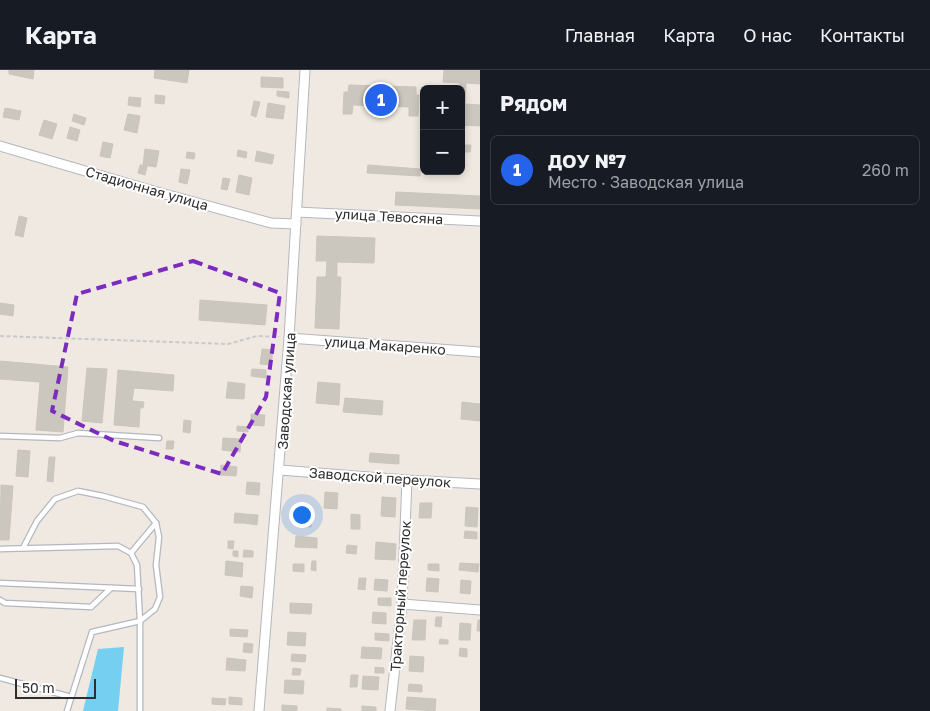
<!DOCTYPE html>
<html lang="ru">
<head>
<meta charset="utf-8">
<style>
  :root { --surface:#171b24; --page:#20242c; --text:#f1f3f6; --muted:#9ea1a6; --line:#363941; --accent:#2563eb }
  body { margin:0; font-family:"Golos Text",sans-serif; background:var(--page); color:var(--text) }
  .controls { position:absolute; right:15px; top:15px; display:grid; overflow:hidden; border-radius:8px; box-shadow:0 2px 8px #0003 }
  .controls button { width:45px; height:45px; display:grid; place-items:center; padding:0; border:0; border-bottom:1px solid var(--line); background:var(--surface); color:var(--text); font:25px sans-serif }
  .scale { position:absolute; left:15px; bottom:12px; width:81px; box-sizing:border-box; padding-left:5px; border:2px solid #2e2e2e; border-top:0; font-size:14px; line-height:18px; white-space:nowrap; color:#2e2e2e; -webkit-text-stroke:4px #fff; paint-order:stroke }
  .you { position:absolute; left:301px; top:444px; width:18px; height:18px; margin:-12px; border:4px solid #fff; border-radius:50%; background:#1a73e8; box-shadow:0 0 0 8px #1a73e833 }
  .badge { display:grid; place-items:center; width:32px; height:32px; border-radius:50%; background:var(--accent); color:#fff; font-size:16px; font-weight:700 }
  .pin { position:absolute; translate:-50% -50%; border:2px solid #fff; box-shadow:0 1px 5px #0006 }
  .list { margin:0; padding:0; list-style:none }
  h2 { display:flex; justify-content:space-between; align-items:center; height:65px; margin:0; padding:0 20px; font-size:21px }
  h2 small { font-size:16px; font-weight:400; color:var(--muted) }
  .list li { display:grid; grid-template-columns:32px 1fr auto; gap:15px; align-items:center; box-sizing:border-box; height:70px; margin:0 10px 10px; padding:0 10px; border:1px solid var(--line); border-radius:8px }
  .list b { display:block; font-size:19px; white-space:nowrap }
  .list p { margin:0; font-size:16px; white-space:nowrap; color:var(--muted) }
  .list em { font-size:16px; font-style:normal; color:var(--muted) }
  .map { position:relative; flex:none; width:480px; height:641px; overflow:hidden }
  header { display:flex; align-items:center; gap:30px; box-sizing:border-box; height:70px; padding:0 25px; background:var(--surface); border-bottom:1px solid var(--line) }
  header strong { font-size:24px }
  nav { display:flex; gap:28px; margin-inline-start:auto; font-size:18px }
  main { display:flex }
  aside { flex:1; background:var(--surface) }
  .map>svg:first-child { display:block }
  .water { fill:#75cff0 }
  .building { fill:#cbc7bf; stroke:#cbc5ba }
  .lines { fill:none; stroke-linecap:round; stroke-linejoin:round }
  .service-casing { stroke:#b4b7c1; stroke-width:7 }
  .minor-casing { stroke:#b4b7c1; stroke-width:11 }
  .path { stroke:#c9c9c9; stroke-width:2; stroke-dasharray:4 2.5; stroke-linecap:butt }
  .service { stroke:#fff; stroke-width:4.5 }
  .minor { stroke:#fff; stroke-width:9 }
  .marked { fill:none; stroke:#7b2cbf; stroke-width:4; stroke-dasharray:10 6; stroke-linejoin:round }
  .labels { text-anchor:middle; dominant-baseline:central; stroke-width:4; stroke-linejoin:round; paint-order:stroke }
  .street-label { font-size:14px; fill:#2e2e2e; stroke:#fff }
</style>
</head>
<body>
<header>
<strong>Карта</strong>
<nav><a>Главная</a><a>Карта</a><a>О нас</a><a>Контакты</a></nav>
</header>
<main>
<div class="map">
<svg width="480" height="641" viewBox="0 0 480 641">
  <rect width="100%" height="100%" fill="#efe9e1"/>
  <polygon class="water" points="124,577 118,641 83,641 98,579"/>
  <g class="building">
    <polygon points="9,0 34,0 33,9 9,4"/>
    <polygon points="155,0 189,0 187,13 154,8"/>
    <polygon points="444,0 480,0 480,14 466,13 465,34 480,35 480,56 461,55 461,19 459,19 460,13 443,12"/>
    <polygon points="261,7 283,8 283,18 261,17"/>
    <polygon points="349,15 416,17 416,25 419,25 418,46 409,46 409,37 353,35 352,44 343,44 344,22 348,22"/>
    <polygon points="277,21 289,22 289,28 277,26"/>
    <polygon points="155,25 165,26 164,34 155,33"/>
    <polygon points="129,27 141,28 140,37 128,35"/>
    <polygon points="254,31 260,32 256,47 251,45"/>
    <polygon points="268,33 285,36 283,49 266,47"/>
    <polygon points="5,38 21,41 19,50 3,47"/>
    <polygon points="74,44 86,48 84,55 72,51"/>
    <polygon points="128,44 140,46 137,63 124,60"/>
    <polygon points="44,50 57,54 52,69 39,65"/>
    <polygon points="70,57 80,60 77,71 67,68"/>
    <polygon points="103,72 113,74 110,88 100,86"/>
    <polygon points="461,75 471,75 470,82 461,82"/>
    <polygon points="145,79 159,81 156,97 143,95"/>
    <polygon points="238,80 247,82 246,88 237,86"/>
    <polygon points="257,81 274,85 272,94 255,91"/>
    <polygon points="187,82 195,83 194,89 186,88"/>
    <polygon points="140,95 147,96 145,105 138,103"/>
    <polygon points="368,95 420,99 420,106 367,103"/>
    <polygon points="181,99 190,100 187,114 179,112"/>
    <polygon points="239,105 252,108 249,125 236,122"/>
    <polygon points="223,108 230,109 227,120 221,119"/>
    <polygon points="396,122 480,126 480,139 395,135"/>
    <polygon points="19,146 27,148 23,167 15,165"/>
    <polygon points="317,166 375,168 374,193 337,192 337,207 341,207 339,259 315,258 317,207 326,207 327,191 316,191"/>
    <polygon points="200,230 267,235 265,255 199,250"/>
    <polygon points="0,233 14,235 13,246 0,244"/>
    <polygon points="262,279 273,280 271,295 260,294"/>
    <polygon points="0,291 68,297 63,362 36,360 40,312 0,309"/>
    <polygon points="87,298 107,299 102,353 82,351"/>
    <polygon points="252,299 266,300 266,308 251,306"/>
    <polygon points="118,300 174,305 173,321 134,318 132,331 144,332 143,338 140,338 139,357 114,355"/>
    <polygon points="228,312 245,314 244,329 226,328"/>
    <polygon points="318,312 340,314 339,335 316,333"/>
    <polygon points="345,328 383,331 382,345 343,342"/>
    <polygon points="462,332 480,334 480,351 461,349"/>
    <polygon points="251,344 265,345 264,356 251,355"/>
    <polygon points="184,350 191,351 190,363 183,362"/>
    <polygon points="237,356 248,357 248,362 237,361"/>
    <polygon points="223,368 241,369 240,382 222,380"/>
    <polygon points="167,371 174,371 173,379 166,379"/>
    <polygon points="18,380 30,381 28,407 16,406"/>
    <polygon points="370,383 399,385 399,394 369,392"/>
    <polygon points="49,387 55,387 53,412 47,411"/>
    <polygon points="221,395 237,397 236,406 220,405"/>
    <polygon points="247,412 260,413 259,425 246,424"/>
    <polygon points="1,415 13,416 9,470 0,470"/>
    <polygon points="325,422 338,423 337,439 324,438"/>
    <polygon points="382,427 396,428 395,447 381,446"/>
    <polygon points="420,433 432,433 431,448 419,448"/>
    <polygon points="466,437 478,438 477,457 465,456"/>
    <polygon points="235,443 245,444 244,453 234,453"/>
    <polygon points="298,443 312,444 311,457 297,456"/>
    <polygon points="245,444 258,445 257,455 244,453"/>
    <polygon points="351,444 360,445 360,459 351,459"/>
    <polygon points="465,461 477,462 477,469 464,468"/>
    <polygon points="296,466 317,468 317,478 295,477"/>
    <polygon points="228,471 234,471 233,479 228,478"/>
    <polygon points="376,472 396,474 395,490 375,489"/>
    <polygon points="347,475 357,476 356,484 346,483"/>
    <polygon points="244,480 253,481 253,487 243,487"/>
    <polygon points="233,481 238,481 238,487 233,486"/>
    <polygon points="226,491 243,493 242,507 225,505"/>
    <polygon points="312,491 316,491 316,501 311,500"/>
    <polygon points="460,493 479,494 478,502 459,500"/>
    <polygon points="293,494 304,494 304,502 293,501"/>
    <polygon points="428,494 439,494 439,501 428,500"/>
    <polygon points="359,508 366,508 365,520 358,519"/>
    <polygon points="427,508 439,509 438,522 426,521"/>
    <polygon points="375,509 388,510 387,521 374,520"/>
    <polygon points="461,510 471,511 470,524 460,523"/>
    <polygon points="241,516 253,517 252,528 240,526"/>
    <polygon points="378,528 391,528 391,536 378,535"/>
    <polygon points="290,533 312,534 311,544 290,543"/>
    <polygon points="373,542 386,543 386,554 372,553"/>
    <polygon points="436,547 442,547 441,557 435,556"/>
    <polygon points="414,550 426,550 425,570 412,570"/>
    <polygon points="478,550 480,550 480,561 477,561"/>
    <polygon points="460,553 471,554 470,570 459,570"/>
    <polygon points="230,559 248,560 247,567 230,566"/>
    <polygon points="288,562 306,563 305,576 287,575"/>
    <polygon points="375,563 389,564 389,571 375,570"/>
    <polygon points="440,569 448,570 448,574 439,574"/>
    <polygon points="244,573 253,574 252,583 243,582"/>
    <polygon points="362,577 382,578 381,589 361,588"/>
    <polygon points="460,578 467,579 467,587 459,586"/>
    <polygon points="292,584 306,585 305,592 291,591"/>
    <polygon points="410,586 424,587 423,602 409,601"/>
    <polygon points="227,588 246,590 245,601 226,600"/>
    <polygon points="375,597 384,598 384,603 375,603"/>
    <polygon points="293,598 301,599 300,605 292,605"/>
    <polygon points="351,605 358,605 357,617 350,617"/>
    <polygon points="363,606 379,607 378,620 362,619"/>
    <polygon points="285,610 304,611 303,624 284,623"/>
    <polygon points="409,614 422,615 422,622 408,621"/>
    <polygon points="229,627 242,628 242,635 229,634"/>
    <polygon points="407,627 436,629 435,641 406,639"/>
    <polygon points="212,628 226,629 225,635 212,634"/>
    <polygon points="282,635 297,636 297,641 282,641"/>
    <polygon points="362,636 376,637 376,641 362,641"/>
    <polygon points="327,638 341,639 341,641 327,641"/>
  </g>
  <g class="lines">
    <defs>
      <g id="service">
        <polyline points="0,366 60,368 78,363 159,368"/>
        <polyline points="23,478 37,451 55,429 78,421 103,426 143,437 156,453 159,467 156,495 160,527 155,539 140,551 92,562 67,641"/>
        <polyline points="0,479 118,476 131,483 137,495 140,551 140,641"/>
        <polyline points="131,483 156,453"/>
        <polyline points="0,513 139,519"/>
        <polyline points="0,530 5,533 91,537 111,518"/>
        <polyline points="0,608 71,627"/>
      </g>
      <g id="minor">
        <polyline points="0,76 157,122 271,153 296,154"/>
        <polyline points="297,142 480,151"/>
        <polyline points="289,268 480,282"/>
        <polyline points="280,400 407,410 480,414"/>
        <polyline points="402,534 480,540"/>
        <polyline points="259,641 289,268 305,0"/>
        <polyline points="390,641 402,534 407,410"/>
      </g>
    </defs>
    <use href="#service" class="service-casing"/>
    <use href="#minor" class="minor-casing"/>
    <polyline class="path" points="0,266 228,274 257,266 279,267"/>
    <use href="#service" class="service"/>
    <use href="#minor" class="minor"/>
  </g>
  <path class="marked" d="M193,191L280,223L266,327L222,404L114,371L52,341L77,224Z"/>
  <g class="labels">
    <g class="street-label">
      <text transform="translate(147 118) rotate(16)">Стадионная улица</text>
      <text transform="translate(389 146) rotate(3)">улица Тевосяна</text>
      <text transform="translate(385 275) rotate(4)">улица Макаренко</text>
      <text transform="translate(286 321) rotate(-86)">Заводская улица</text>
      <text transform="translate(380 407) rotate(4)">Заводской переулок</text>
      <text transform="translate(400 526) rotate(-86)">Тракторный переулок</text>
    </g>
  </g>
</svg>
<div class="controls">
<button>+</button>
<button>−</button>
</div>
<div class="scale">50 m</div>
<div class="you"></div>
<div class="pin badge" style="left:381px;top:30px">1</div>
</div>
<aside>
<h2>Рядом<small></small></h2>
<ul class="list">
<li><span class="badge">1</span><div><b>ДОУ №7</b><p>Место · Заводская улица</p></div><em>260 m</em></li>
</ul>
</aside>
</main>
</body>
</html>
